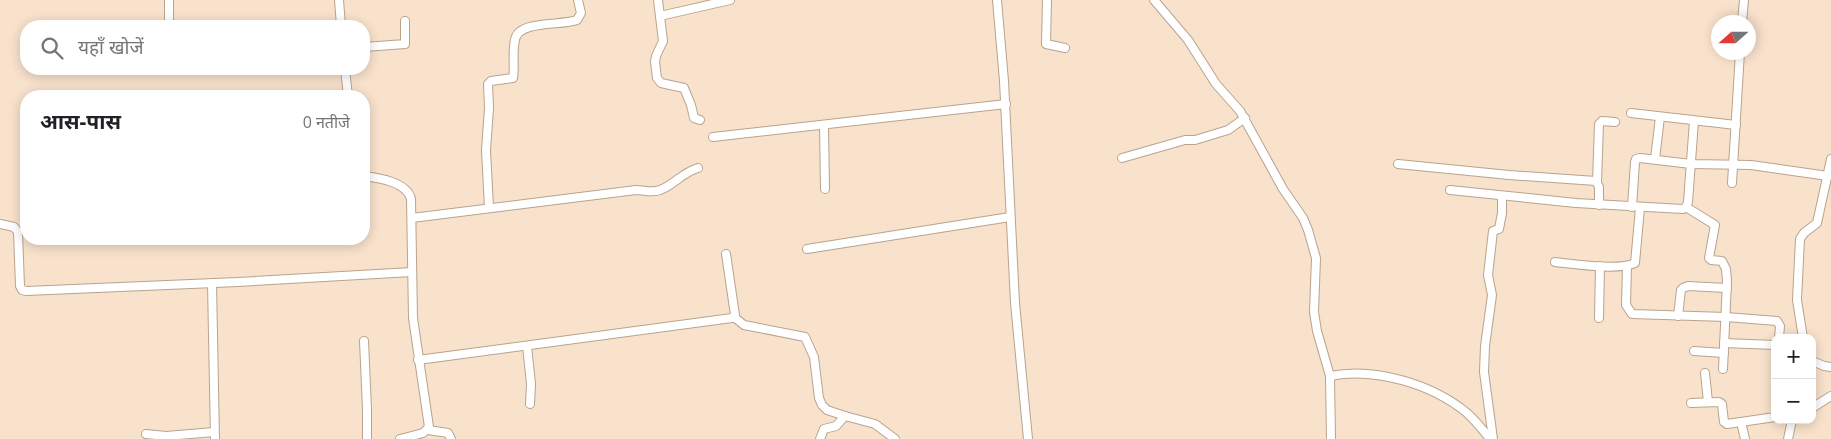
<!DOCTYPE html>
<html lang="hi">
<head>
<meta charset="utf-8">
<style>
  :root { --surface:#fff; --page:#f2f2f2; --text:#202124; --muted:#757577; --line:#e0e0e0 }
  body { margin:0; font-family:"Open Sans","Noto Sans Devanagari",sans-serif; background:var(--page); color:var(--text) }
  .controls { position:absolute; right:15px; bottom:15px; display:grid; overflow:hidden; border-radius:10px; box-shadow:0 2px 12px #0003 }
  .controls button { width:45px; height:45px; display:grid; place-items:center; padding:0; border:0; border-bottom:1px solid var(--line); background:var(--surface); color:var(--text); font:25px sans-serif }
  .compass { position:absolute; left:1711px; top:15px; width:45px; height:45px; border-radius:50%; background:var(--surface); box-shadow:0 2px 12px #0003; rotate:249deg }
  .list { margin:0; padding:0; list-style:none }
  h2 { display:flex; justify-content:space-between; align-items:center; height:65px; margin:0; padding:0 20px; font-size:21px }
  h2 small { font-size:16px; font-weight:400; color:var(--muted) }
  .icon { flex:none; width:28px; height:28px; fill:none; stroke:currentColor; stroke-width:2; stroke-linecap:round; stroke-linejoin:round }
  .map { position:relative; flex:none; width:1831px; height:439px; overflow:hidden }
  .search { position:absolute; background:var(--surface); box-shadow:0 2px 12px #0003; left:20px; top:20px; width:350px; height:55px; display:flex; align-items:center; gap:12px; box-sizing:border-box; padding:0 18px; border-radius:20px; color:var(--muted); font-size:19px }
  .panel { position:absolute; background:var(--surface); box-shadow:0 2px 12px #0003; left:20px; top:90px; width:350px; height:155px; border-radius:20px }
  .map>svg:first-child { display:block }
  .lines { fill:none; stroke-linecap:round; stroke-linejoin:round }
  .street-casing { stroke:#b9a38e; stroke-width:10 }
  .street { stroke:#fff; stroke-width:8 }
</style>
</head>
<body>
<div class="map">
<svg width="1831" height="439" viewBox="0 0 1831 439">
  <rect width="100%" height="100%" fill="#f9e2cc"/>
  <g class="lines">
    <defs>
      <g id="street">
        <polyline points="169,0 169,26"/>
        <polyline points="339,0 341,26"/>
        <polyline points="658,0 663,41 656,56 655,62 657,78 661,83 684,88 691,105 694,118 700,120"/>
        <polyline points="997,0 1004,81 1015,303 1028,439"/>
        <polyline points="1047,0 1046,44 1065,48"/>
        <polyline points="1154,0 1188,40 1216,84 1240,111 1283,189 1303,218 1308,230 1316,258 1314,312 1317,331 1330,376 1331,439"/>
        <polyline points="660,16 730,0"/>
        <polyline points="1742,22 1744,0"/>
        <polyline points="364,47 405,44 405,21"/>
        <polyline points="345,69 348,96"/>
        <polyline points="1631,113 1736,125"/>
        <polyline points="824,126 825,189"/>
        <polyline points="713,137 1006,104"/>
        <polyline points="1122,158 1185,140 1195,140 1228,130 1245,118"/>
        <polyline points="1655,159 1660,117"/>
        <polyline points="1398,164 1509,175 1596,181 1599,187 1599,205"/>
        <path d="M364,176C379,178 407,182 411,199L413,318L429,427L423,433L400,439"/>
        <polyline points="1597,182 1599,124 1602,121 1615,122"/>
        <polyline points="1732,183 1740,52"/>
        <polyline points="1450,190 1576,203 1683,209 1686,207 1688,202 1694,121"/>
        <polyline points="1632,207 1635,162 1636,159 1640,158 1691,164 1751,165 1828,176"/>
        <polyline points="1686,207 1715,225 1709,258 1711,260 1722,261 1726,269 1727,281 1723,369"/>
        <path d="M489,208L486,150L489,108L488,84L491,81L513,78C515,66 512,53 515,40C518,20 561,26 577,20L581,13L578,0"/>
        <path d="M412,218L636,190C644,190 653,193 660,190C674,185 683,172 698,168"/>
        <polyline points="0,224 14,227 18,232 20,286 22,290 26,291 238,282 412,272"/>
        <polyline points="807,249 1010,217"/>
        <path d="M1555,262C1574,264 1618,271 1635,263L1640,208"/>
        <polyline points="1627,266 1626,305 1632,314 1726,317 1777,321 1780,326 1779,338"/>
        <polyline points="212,283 215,439"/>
        <polyline points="1678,316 1681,290 1683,288 1688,286 1727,288"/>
        <polyline points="734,317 744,325 805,337 814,357 819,398 822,405 827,410 845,416 875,424 895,439"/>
        <polyline points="1599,318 1600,266"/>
        <polyline points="1803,338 1797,300 1800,239 1804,233 1817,223 1831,159"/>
        <polyline points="364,341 367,409 367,439"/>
        <polyline points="1724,343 1775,345"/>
        <polyline points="527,346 531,384 530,404"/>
        <polyline points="1694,351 1724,353"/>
        <polyline points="418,360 732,318 735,315 726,254"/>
        <polyline points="1812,361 1824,366 1831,367"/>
        <polyline points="1705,373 1708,402"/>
        <path d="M1330,376C1375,367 1432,384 1467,413C1476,421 1483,430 1490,439"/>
        <polyline points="1691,403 1719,402 1722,404 1724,422 1727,424 1775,417"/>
        <polyline points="1812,408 1831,396"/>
        <polyline points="1741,422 1745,439"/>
        <polyline points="428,430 448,433 451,439"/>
        <polyline points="146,434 166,436 214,432"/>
        <polyline points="820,439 824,429 836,426 845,416"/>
        <polyline points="1493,439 1484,372 1485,346 1492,295 1488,275 1493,231 1499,229 1502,213 1502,196"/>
        <polyline points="1788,439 1792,420"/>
      </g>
    </defs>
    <use href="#street" class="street-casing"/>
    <use href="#street" class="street"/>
  </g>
</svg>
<div class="controls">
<button>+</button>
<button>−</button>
</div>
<svg class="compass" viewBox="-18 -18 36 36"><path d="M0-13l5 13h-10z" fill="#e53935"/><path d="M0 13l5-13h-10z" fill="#757577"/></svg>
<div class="search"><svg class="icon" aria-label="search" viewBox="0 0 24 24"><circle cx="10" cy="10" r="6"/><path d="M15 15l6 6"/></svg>यहाँ खोजें</div>
<section class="panel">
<h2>आस-पास<small>0 नतीजे</small></h2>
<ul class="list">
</ul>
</section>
</div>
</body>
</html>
